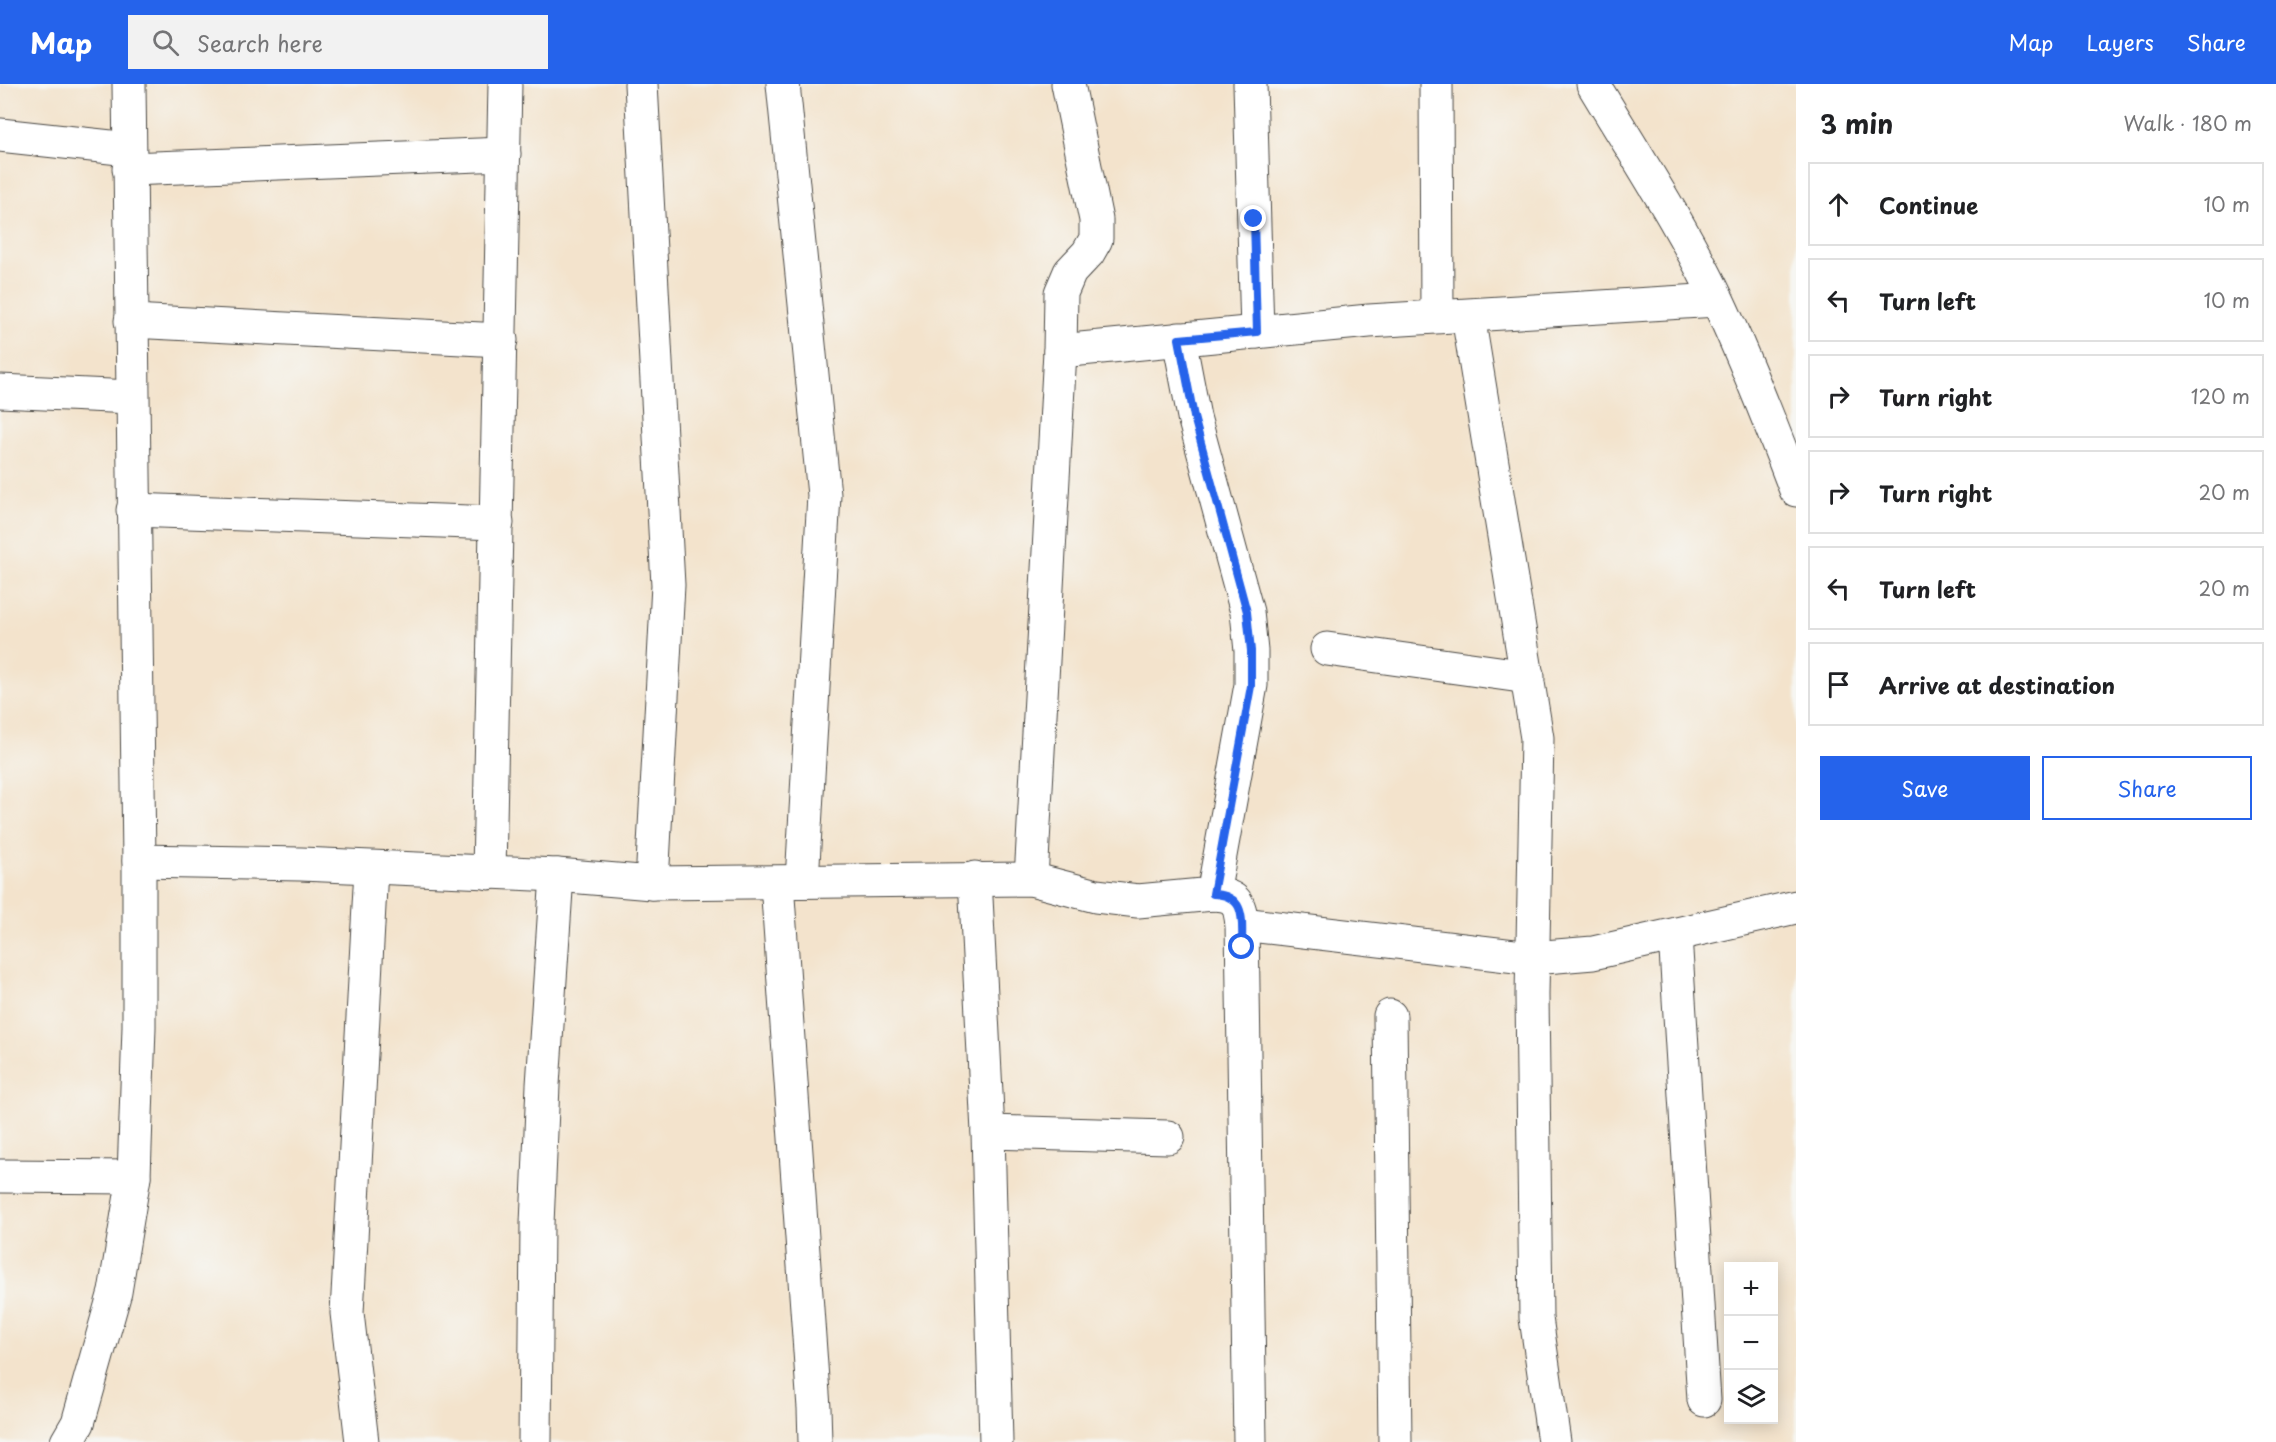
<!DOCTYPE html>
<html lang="en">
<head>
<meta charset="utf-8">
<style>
  :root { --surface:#fff; --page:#f2f2f2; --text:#202124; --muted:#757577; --line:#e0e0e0; --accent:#2563eb }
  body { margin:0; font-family:"Playpen Sans",sans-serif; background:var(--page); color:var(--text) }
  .controls { position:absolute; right:18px; bottom:18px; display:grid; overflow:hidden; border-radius:0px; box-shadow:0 3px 15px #0003 }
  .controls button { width:54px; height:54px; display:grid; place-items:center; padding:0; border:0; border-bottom:2px solid var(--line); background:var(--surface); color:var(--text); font:30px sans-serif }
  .stop { position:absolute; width:18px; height:18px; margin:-14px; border:4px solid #2563eb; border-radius:50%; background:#fff }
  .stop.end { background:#2563eb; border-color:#fff; box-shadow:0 2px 6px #0008 }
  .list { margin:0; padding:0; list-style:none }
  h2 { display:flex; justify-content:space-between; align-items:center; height:78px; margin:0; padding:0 24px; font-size:26px }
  h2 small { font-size:20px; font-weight:400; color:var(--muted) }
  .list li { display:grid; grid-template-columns:39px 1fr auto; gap:18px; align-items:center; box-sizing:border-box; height:84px; margin:0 12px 12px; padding:0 12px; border:2px solid var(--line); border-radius:0px }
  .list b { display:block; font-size:22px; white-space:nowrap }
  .list em { font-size:20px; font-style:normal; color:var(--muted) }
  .actions { display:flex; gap:12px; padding:18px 24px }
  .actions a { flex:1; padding:14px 0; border:2px solid var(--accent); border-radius:0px; text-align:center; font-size:21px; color:var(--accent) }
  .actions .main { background:var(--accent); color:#fff }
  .icon { flex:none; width:33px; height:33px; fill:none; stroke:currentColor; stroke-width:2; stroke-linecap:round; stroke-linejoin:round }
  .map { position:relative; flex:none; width:1796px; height:1358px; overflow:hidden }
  header { display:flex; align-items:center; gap:36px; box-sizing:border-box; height:84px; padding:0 30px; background:var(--accent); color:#fff }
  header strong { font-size:28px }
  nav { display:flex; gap:33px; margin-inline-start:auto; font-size:21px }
  .search { width:420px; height:54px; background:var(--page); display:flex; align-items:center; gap:15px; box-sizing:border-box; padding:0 21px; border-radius:0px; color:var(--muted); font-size:22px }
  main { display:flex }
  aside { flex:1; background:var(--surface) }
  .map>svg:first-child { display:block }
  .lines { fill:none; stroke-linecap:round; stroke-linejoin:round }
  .minor-casing { stroke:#494743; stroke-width:35 }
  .tertiary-casing { stroke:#494743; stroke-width:35 }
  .minor { stroke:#fff; stroke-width:33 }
  .tertiary { stroke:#fff; stroke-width:33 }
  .route { stroke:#2563eb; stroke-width:8 }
</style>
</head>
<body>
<header>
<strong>Map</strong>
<div class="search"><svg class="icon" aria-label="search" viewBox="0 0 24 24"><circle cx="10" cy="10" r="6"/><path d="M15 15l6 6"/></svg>Search here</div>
<nav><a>Map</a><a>Layers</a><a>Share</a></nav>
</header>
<main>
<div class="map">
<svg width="1796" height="1358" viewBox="0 0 1796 1358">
  <rect width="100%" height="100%" fill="#f6f6f2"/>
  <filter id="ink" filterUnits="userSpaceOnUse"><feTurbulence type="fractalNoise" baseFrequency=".0167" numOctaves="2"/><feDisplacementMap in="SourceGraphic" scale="12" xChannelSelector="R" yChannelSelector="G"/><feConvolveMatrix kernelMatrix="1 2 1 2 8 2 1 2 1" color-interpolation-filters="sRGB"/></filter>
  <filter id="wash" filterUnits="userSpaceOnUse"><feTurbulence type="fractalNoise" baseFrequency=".008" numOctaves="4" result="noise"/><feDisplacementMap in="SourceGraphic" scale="24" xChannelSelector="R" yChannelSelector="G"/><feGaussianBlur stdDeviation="1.35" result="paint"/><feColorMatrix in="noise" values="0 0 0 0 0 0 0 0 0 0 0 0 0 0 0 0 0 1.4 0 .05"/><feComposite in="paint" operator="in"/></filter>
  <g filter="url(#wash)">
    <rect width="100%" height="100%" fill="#f3e3cc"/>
  </g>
  <g filter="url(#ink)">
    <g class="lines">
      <defs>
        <g id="minor">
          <polyline points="641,0 668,501 652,799"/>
          <polyline points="783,0 824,411 802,797"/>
          <polyline points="1250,0 1257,248"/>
          <path d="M1593,0C1635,70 1683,143 1718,217C1747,279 1772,343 1796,406"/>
          <polyline points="1436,1 1437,232"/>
          <polyline points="0,51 129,65"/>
          <polyline points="129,85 504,70"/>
          <polyline points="1468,232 1537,654 1532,911 1536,1234 1554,1358"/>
          <polyline points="131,237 501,256"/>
          <polyline points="1179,255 1194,333 1247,528 1251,567 1251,601 1213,810"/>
          <polyline points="1060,267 1369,237 1717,216"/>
          <polyline points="0,307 132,313"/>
          <polyline points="133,426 497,439"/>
          <polyline points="1327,565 1528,593"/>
          <path d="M139,777L301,780L557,791L652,799L1031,795L1096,812L1138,817L1213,810C1237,811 1239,819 1242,840L1250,1358"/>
          <polyline points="489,789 505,0"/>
          <polyline points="975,794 988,1048 996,1358"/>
          <polyline points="1031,795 1060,267 1061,209 1070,188 1088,169 1096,155 1096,136 1068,0"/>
          <polyline points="777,799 814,1324 815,1358"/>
          <polyline points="1242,840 1533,874 1593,869 1796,823"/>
          <polyline points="1675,851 1704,1316"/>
          <polyline points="1390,932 1395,1358"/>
          <polyline points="988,1048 1168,1053"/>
          <polyline points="0,1092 134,1093"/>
          <polyline points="362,1358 347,1229 371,785"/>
          <polyline points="535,1358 537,1140 543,1001 557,791"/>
        </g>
        <polyline id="tertiary" points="67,1358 78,1339 115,1208 134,1093 139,943 139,777 129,0"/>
      </defs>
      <use href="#minor" class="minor-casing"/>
      <use href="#tertiary" class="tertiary-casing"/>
      <use href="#minor" class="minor"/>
      <use href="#tertiary" class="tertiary"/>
    </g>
  </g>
  <g class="lines" filter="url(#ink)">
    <path class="route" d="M1242,863C1242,837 1247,811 1213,810L1251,602V567L1247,528L1194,333L1179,255L1257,248L1254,135"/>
  </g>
</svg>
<div class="controls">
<button>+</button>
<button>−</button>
<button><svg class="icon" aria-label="layers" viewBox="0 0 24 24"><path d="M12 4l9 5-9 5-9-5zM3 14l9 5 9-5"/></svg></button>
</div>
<div class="stop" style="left:1242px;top:863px"></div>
<div class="stop end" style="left:1254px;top:135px"></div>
</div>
<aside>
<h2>3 min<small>Walk · 180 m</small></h2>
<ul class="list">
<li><svg class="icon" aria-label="ahead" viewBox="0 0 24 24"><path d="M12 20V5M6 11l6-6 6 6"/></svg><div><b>Continue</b></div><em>10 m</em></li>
<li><svg class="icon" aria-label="left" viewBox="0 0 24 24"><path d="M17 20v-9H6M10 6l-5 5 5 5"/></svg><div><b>Turn left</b></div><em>10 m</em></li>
<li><svg class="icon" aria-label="right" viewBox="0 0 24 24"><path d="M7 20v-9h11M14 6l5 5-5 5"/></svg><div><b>Turn right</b></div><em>120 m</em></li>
<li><svg class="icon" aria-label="right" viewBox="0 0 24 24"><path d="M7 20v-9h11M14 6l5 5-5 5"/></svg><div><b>Turn right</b></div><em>20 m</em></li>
<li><svg class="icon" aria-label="left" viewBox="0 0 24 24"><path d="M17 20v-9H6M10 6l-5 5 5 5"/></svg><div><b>Turn left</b></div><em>20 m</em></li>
<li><svg class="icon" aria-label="arrive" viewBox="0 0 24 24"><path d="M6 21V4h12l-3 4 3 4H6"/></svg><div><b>Arrive at destination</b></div></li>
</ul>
<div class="actions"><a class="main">Save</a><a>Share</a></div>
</aside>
</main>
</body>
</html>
